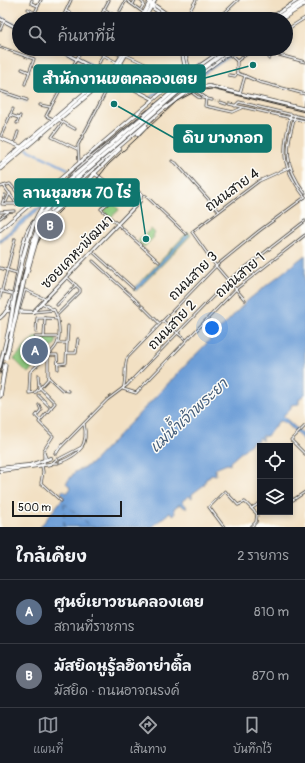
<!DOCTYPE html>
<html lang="th">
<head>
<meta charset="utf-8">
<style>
  :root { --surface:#171b24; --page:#20242c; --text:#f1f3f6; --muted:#9ea1a6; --line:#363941; --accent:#8c9099 }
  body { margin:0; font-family:Pangolin,"Playpen Sans Thai",sans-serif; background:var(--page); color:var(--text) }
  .controls { position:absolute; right:12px; bottom:12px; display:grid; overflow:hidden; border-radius:0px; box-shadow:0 2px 6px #0003 }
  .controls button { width:36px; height:36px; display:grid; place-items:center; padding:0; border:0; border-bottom:1px solid var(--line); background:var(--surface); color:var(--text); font:20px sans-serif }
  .scale { position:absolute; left:12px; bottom:10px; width:110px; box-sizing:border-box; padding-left:4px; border:2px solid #1c1c1c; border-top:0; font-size:11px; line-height:14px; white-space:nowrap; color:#1c1c1c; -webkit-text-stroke:3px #fdfcf7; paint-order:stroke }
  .you { position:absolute; left:212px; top:328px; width:14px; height:14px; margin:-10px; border:3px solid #fff; border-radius:50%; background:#1a73e8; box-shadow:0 0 0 6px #1a73e833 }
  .badge { display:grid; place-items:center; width:26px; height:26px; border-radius:50%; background:var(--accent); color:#fff; font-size:13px; font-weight:700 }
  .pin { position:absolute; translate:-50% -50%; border:2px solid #fff; box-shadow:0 1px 4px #0006 }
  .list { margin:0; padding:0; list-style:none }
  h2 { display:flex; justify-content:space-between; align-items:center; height:52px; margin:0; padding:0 16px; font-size:17px }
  h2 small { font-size:13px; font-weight:400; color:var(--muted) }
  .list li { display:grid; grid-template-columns:26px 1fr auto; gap:12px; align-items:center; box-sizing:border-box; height:64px; padding:0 16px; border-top:1px solid var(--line) }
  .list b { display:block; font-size:15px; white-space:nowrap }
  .list p { margin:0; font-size:13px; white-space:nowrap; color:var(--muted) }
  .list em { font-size:13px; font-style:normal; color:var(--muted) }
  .icon { flex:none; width:22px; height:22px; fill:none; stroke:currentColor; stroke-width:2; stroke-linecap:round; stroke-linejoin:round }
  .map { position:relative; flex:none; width:305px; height:527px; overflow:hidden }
  .search { position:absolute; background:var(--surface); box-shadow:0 2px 6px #0003; left:12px; right:12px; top:12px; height:44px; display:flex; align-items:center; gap:10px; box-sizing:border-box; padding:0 14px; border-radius:22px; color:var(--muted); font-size:15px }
  .sheet { height:180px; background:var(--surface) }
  nav { display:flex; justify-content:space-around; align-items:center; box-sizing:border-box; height:56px; border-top:1px solid var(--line); background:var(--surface); font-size:11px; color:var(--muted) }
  nav a { display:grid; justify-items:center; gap:2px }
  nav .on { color:var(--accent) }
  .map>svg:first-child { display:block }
  .green { fill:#8fca7f; stroke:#56734e }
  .forest { fill:#73ae6e; stroke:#486545 }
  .water { fill:#6d9ed7; stroke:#445d7a }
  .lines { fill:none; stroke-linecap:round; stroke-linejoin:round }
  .stream { stroke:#6d9ed7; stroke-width:1 }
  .canal { stroke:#6d9ed7; stroke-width:2 }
  .ferry { stroke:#445d7a; stroke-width:1; stroke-dasharray:5 4; stroke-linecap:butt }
  .street-tunnel { stroke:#c7b9a2; stroke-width:1.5; stroke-dasharray:1.5 1; stroke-linecap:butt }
  .street-casing { stroke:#3c3935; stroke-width:3 }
  .secondary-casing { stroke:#3c3935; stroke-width:4 }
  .primary-casing { stroke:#3c3935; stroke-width:4.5 }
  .highway-casing { stroke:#3c3935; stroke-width:5 }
  .street { stroke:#fff; stroke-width:1.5 }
  .secondary { stroke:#fff; stroke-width:2.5 }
  .primary { stroke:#fff; stroke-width:3 }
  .highway { stroke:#fff; stroke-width:3.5 }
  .rail { stroke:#1c1c1c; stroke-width:1 }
  .highway-bridge-casing { stroke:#3c3935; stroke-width:5; stroke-linecap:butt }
  .highway-bridge { stroke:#fff; stroke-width:3.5 }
  .labels { text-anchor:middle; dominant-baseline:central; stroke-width:3; stroke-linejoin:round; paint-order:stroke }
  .street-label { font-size:14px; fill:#1c1c1c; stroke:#fdfcf7 }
  .water-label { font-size:15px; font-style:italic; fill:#445d7a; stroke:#fdfcf7 }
  .leader { fill:none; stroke:#0f766e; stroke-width:1.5 }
  .callout-dot { fill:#0f766e; stroke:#fdfcf7; stroke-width:1.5 }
  .callout { fill:#0f766e; stroke:#0f766e; stroke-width:1.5 }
  .callout-label { font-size:15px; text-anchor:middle; font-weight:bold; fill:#fff }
</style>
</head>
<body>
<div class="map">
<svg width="305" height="527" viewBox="0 0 305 527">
  <rect width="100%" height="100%" fill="#fdfcf7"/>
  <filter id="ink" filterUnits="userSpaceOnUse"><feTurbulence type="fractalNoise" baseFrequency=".025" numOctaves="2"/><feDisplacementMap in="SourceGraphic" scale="8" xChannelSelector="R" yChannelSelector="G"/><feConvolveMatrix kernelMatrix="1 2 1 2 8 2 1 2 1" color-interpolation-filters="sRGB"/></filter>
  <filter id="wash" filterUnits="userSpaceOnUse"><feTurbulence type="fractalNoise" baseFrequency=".012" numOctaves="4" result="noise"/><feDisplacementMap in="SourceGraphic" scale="16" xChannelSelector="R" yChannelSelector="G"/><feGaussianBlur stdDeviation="0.9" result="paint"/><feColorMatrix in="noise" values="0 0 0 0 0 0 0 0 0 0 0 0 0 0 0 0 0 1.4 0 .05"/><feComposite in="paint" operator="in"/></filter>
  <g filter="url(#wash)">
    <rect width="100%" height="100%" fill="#f2e0c3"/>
    <g class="green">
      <polygon points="112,201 119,210 110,218 102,209"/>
      <polygon points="151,229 155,233 153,235 154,237 144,247 138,241"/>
      <polygon points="35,337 56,338 56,343 28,373 14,359"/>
    </g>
    <polygon class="forest" points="188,232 191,235 136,291 134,289"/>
    <g class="water">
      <polygon points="229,49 242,49 186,86 0,243 0,239 36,208 37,209 41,205 40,204 149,110"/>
      <path d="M305,255V394L299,399V404L291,405V408L283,416L305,436V441C297,436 288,421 279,421L267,436H262V441L259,437L258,441H254L230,462V465L227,464L215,469L216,475L211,474L210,477L206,479L204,485L192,494V498L189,496L182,501L187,507L185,508L180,504L174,508L175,514L173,515L170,512L152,527H40L64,497L61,493L63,490L67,493L71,488L66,483L75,472L91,464L248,300Z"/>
    </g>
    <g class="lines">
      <g class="stream">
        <polyline points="0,92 9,96"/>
        <polyline points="12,96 17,98"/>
        <polyline points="19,99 27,102"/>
      </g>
      <g class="canal">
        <polyline points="0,17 19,27"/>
        <polyline points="62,49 97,68"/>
        <polyline points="98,69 107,73"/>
        <polyline points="191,70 200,64"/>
        <polyline points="112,76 128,85"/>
        <polyline points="151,97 185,74"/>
        <polyline points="27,149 68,169"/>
        <polyline points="136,289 188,235"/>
      </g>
      <g class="ferry">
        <polyline points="64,503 92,527"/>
        <polyline points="64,503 64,527"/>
      </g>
    </g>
  </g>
  <g filter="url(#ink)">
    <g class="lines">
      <polyline class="street-tunnel" points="212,100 220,102"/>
      <defs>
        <g id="street">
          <polyline points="32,0 31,3 38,6"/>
          <polyline points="126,0 144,13"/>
          <polyline points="140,0 144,4 141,9"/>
          <polyline points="133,4 135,0"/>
          <polyline points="28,9 35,13"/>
          <polyline points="104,9 120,19"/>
          <polyline points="66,11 76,16"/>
          <polyline points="120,11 126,0"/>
          <polyline points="189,11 203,19"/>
          <polyline points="101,15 108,19"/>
          <polyline points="32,19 41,0"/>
          <polyline points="62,19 71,0"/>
          <polyline points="99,19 109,0"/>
          <polyline points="185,19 196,0"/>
          <polyline points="218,19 238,0"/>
          <polyline points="0,30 4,21"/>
          <polyline points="286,30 305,18"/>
          <polyline points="0,47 34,59 25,84"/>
          <polyline points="92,49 116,62"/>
          <polyline points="109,49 122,56"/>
          <polyline points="229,54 237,61 237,73 245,76 240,93"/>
          <polyline points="126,55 147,65"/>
          <polyline points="269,59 272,54"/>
          <polyline points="237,61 251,51 257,49 305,62"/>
          <polyline points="39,67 48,71 48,75 63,83"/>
          <polyline points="22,69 29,72"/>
          <polyline points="96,69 103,55"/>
          <polyline points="229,75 235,76 237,73"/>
          <polyline points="245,76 259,82 305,94"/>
          <polyline points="38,79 60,88"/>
          <polyline points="195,90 206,98"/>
          <polyline points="0,91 27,100"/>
          <polyline points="191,92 198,97 212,100"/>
          <polyline points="206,98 205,106 233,112 242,108"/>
          <polyline points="220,102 226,104"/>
          <polyline points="229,104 305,121"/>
          <polyline points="40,105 50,107"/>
          <polyline points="235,106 239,102 305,118"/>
          <polyline points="304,108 305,102"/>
          <path d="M291,114C282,153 280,165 305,197"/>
          <polyline points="10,115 19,118"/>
          <path d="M295,115C286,149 283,164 305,193"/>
          <polyline points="53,119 46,116 82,49"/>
          <polyline points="59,120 75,129"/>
          <polyline points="63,122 52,137 77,149"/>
          <polyline points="17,123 20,116"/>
          <polyline points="0,138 13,109"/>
          <polyline points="14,144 18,132"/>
          <polyline points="172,161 176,163 219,211"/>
          <polyline points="79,162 78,145 113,78"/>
          <polyline points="4,186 17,204 2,204 5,195"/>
          <polyline points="0,187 10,184 28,205"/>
          <polyline points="116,190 114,198 101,209 159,262"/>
          <polyline points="141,195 146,196 186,234"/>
          <path d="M305,197L259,231L216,266L128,357C123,364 127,378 123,389L136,393L236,289L305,235"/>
          <polyline points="5,204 10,193"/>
          <polyline points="0,212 14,211"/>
          <polyline points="0,218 8,212"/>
          <polyline points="92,251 133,288"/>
          <polyline points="93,261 140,304"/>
          <polyline points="0,268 17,273"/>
          <polyline points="0,291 12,294"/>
          <polyline points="0,298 15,239"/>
          <polyline points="245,300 216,266 192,232 259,181 290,167"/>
          <polyline points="42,303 54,310"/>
          <polyline points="57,305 76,285"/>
          <polyline points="142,306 160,324"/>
          <polyline points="19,310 25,290 45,299"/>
          <path d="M33,312L54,310C59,318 61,335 57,344C53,353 37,365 30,372L29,393L36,392L48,379V353"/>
          <polyline points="57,315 80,292 80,289 67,277"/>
          <polyline points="45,318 58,319"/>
          <polyline points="163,321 186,340"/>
          <polyline points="36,332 37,318 45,318 44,337"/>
          <polyline points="35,337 58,337"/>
          <polyline points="58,343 67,343 68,326"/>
          <polyline points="67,353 76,353 78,339"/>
          <polyline points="49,355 57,355 58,369"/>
          <polyline points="58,364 66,363 67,343"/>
          <polyline points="38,375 39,387 55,403 39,422 53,436 44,450 44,464"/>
          <polyline points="48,377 62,390 68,391"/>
          <polyline points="38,395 51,408"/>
          <polyline points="39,405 41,410 36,416 40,420"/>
          <polyline points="305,426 291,440 305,454"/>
          <polyline points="44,453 47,460"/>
          <polyline points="55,453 107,400 127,385 228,281 305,221"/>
          <polyline points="56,454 59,449"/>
          <polyline points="59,459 82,447"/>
          <path d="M60,462C79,455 89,445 84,424"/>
          <polyline points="52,463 58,463"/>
          <polyline points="51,464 57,459"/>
          <polyline points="42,466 43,472 41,483 61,501"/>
          <polyline points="290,496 293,500 305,492"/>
          <polyline points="252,508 260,503"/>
          <polyline points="224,527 209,507 225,491 238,505 245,502 257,514 256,522 251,527"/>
        </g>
        <g id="secondary">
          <polyline points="147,0 174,19"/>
          <polyline points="151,4 154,9 170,19"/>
          <polyline points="0,19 19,29"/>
          <polyline points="269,19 298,0"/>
          <polyline points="57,49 153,99"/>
          <polyline points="181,49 190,90"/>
          <polyline points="184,49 190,73"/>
          <polyline points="191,80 193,89"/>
          <polyline points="138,134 146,126"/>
          <polyline points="0,138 21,147"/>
          <polyline points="95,173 120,149"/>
          <polyline points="51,205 161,111 187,92 209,86 305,109"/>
          <polyline points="34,225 64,197"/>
          <polyline points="0,230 166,89 224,49"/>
          <polyline points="7,311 33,312 140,201 141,195 135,189 125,193 121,193 94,173"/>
          <path d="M0,318C23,300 13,244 34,221"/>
          <polyline points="0,468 30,465 51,458"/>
          <polyline points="0,471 51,464"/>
        </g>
        <g id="primary">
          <polyline points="141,19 151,0"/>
          <polyline points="144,19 155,0"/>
          <polyline points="0,165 114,68 126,49"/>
          <polyline points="0,169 110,76 117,69 129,49"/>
        </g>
        <g id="highway">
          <polyline points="275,19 305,0"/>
          <polyline points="281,19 305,4"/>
          <polyline points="193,79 225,55"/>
          <polyline points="157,110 166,107"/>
          <polyline points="84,185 95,173"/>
          <polyline points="44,205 78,169 148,112"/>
          <polyline points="44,224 51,214 82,187"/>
          <polyline points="0,367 9,330"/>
          <polyline points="0,396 5,365"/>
        </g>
      </defs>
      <use href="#street" class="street-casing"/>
      <use href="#secondary" class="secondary-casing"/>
      <use href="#primary" class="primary-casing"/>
      <use href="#highway" class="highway-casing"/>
      <use href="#street" class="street"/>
      <use href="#secondary" class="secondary"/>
      <use href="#primary" class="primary"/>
      <use href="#highway" class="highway"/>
      <polyline class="rail" points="0,374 24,269 49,222 65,206 87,192 108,165 177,101 196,91 212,89 305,112"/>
      <defs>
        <g id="highway-bridge">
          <polyline points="225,55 231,52"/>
          <polyline points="62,186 184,82 228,50"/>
          <polyline points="27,272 38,234 44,224"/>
          <path d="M9,330C15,296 24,232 44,205"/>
          <polyline points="6,358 32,245 43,213 63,190 193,79"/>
        </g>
      </defs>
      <use href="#highway-bridge" class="highway-bridge-casing"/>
      <use href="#highway-bridge" class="highway-bridge"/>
    </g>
  </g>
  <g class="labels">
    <g class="street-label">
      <text transform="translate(232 190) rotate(-36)">ถนนสาย 4</text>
      <text transform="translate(77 252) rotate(-46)">ซอยเคหะพัฒนา</text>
      <text transform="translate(240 275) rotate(-41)">ถนนสาย 1</text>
      <text transform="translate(193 276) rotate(-45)">ถนนสาย 3</text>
      <text transform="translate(172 325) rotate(-46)">ถนนสาย 2</text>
    </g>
    <g class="water-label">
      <text transform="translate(189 416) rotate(-43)">แม่น้ำเจ้าพระยา</text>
    </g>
  </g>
  <path class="leader" d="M253 65L205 78M114 104L174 138M146 239L139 192"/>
  <g class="callout-dot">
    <circle cx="253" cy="65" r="4"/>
    <circle cx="114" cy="104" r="4"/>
    <circle cx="146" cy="239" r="4"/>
  </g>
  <g class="callout">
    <rect x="34" y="65" width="171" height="27" rx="4"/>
    <rect x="174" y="125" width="97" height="27" rx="4"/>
    <rect x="15" y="179" width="124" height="27" rx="4"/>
  </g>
  <g class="callout-label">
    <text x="120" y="84">สำนักงานเขตคลองเตย</text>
    <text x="223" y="143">ดิบ บางกอก</text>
    <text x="77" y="198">ลานชุมชน 70 ไร่</text>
  </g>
</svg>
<div class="controls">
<button><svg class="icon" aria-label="locate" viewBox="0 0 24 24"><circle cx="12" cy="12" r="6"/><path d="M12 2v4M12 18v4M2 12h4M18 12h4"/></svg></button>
<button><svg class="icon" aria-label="layers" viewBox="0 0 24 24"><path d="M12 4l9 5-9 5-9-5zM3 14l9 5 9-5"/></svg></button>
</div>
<div class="scale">500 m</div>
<div class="you"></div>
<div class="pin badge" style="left:35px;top:351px;background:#5c6f8a">A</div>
<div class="pin badge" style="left:50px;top:226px;background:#6b7280">B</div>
<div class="search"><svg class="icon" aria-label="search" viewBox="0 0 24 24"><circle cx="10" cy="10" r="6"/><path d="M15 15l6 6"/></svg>ค้นหาที่นี่</div>
</div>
<section class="sheet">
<h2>ใกล้เคียง<small>2 รายการ</small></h2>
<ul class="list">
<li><span class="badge" style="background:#5c6f8a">A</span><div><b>ศูนย์เยาวชนคลองเตย</b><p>สถานที่ราชการ</p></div><em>810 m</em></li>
<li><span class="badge" style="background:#6b7280">B</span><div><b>มัสยิดนูรู้ลฮิดาย่าติ้ล</b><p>มัสยิด · ถนนอาจณรงค์</p></div><em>870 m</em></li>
</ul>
</section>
<nav>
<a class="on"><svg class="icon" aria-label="map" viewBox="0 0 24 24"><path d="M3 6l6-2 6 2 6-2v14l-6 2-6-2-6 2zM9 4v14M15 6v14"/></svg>แผนที่</a>
<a><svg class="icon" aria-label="directions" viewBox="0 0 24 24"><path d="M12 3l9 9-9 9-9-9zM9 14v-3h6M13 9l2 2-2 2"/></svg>เส้นทาง</a>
<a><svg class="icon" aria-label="saved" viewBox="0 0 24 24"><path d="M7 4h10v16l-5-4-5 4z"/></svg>บันทึกไว้</a>
</nav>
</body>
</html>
